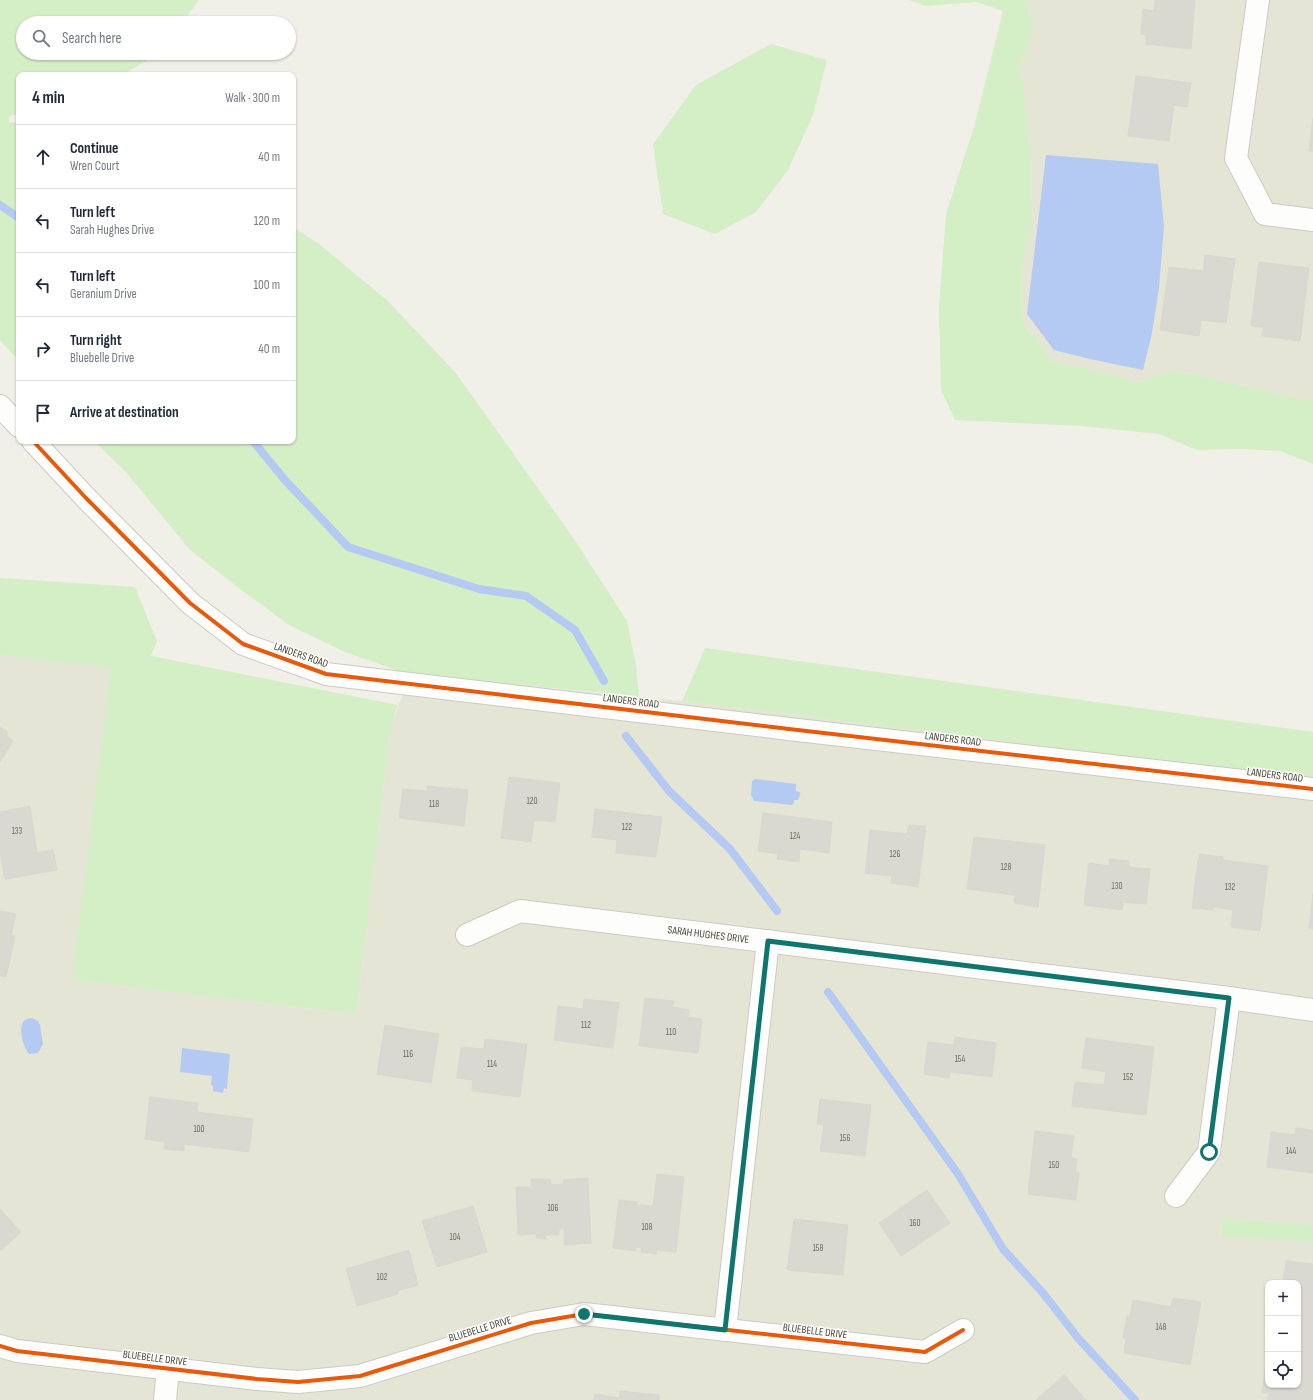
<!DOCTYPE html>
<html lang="en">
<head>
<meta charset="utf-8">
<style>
  :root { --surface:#fff; --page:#f6f6f7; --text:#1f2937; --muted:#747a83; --line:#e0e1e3 }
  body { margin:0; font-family:"Sofia Sans Condensed",sans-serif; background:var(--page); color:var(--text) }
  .controls { position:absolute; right:12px; bottom:12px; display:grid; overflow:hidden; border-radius:8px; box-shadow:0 1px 3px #0004 }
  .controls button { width:36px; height:36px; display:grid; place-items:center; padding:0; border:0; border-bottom:1px solid var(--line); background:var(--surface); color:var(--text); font:20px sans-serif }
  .stop { position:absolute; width:12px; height:12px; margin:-9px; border:3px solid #0f766e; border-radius:50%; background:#fff }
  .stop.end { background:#0f766e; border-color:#fff; box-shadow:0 1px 4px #0008 }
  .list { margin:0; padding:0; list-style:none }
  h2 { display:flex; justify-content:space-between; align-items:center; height:52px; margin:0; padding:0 16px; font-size:17px }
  h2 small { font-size:13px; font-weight:400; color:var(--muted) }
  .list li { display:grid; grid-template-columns:26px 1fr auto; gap:12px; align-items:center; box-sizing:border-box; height:64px; padding:0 16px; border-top:1px solid var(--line) }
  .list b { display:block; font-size:15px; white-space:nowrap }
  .list p { margin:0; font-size:13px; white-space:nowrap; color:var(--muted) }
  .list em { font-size:13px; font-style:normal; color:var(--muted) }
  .icon { flex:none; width:22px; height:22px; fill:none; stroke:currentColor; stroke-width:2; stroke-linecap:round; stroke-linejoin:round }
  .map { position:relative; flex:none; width:1313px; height:1400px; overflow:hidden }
  .search { position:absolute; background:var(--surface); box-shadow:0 1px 3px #0004; left:16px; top:16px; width:280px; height:44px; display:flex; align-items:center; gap:10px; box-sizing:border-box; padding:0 14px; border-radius:22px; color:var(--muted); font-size:15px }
  .panel { position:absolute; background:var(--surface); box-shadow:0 1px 3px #0004; left:16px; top:72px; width:280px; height:372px; border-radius:8px }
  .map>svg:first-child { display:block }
  .residential { fill:#e5e5d5; fill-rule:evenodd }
  .green { fill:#d4eec5 }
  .water { fill:#b4caf3 }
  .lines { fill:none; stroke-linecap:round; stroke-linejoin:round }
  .stream { stroke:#b4caf3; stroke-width:8 }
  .building { fill:#dad9d1; stroke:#d9d8ce }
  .minor-casing { stroke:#cccbc3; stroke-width:24 }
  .minor { stroke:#fdfdfc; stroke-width:22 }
  .cycleway-casing { stroke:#fff; stroke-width:6 }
  .cycleway { stroke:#e8590c; stroke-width:4 }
  .route { stroke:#0f766e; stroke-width:5 }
  .labels { text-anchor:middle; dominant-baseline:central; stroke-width:3; stroke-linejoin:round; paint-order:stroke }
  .number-label { font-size:9px; fill:#6d6b5c }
  .street-label { font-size:11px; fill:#484534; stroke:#fff }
</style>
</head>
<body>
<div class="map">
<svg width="1313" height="1400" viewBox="0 0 1313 1400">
  <rect width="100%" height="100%" fill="#f0f0e8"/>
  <g class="residential">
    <polygon points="1026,0 1313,0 1313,397 1306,400 1176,370 1138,382 1095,372 1052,361 1022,322 1021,269 1031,224 1030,146 1025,99 1019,66 1033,31"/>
    <path d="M0,655L112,667L73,980L356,1014L391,725L410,675L682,701L1313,780V1225L1223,1218L1220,1235L1313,1242V1400H0ZM1268,1283H1298V1385H1268Z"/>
  </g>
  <g class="green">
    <polygon points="0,0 199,0 182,23 23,23 23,53 160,53 122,75 19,75 19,114 9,116 9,122 19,123 19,361 0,340"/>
    <polygon points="909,0 1026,0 1033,31 1019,66 1025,99 1030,146 1031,224 1021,269 1022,322 1052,361 1138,382 1175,370 1306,400 1313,397 1313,464 1280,451 1239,449 1197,450 1159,434 1082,426 955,420 941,390 939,308 946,214 974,127 1003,11 977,2 925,6"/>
    <polygon points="771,44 827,60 813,115 788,170 756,212 715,234 663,214 653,144 696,85"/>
    <polygon points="293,227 319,244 387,300 456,373 574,539 627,621 636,665 639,696 410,675 345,652 289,625 240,589 190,550 125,471 94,441 293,441"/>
    <polygon points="0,578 135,587 157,641 151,656 398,705 391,725 356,1014 72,980 111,668 0,655"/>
    <polygon points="705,648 1313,732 1313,780 682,701"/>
    <polygon points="1223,1218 1313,1225 1313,1242 1220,1236"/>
  </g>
  <g class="water">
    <polygon points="1046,155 1158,164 1164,226 1159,288 1152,333 1143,370 1090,359 1054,350 1027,314"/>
    <path d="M755,779L796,784V791L800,792C801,795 799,797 798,800H794V803L792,805L754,801L751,795L752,781Z"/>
    <path d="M32,1018L38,1021L40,1025L43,1044L38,1053L29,1054C24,1048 18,1029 23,1022C25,1019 29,1018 32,1018Z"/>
    <polygon points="182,1048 230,1054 227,1089 224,1088 223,1093 213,1091 213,1086 211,1085 212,1076 180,1072"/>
  </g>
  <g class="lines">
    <g class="stream">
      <polyline points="0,205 19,218"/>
      <polyline points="253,441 284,479 348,547 479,589 526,596 575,630 604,681"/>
      <polyline points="626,736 669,791 730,849 777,911"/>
      <polyline points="828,992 958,1174 1003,1249 1043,1293 1078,1338 1135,1400"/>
    </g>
  </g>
  <g class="building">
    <polygon points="1155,0 1195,0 1191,49 1146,44 1146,35 1141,34 1143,9 1154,11"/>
    <polygon points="1136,76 1191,83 1187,107 1174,105 1169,141 1128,136"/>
    <polygon points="1313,118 1313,151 1309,151"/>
    <polygon points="1205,255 1235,259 1226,323 1201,320 1199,336 1160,330 1169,267 1203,271"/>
    <polygon points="1259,262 1309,268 1300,341 1262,336 1264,327 1251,326"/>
    <polygon points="0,727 7,731 7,736 13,741 0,762"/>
    <polygon points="509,777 560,783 555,822 534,820 531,842 501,838"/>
    <polygon points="427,786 468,790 464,826 399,818 403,789 427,791"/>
    <polygon points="30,806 37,853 53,850 57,870 5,879 1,857 0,857 0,812"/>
    <polygon points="595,809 662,817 656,857 616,853 617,840 592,837"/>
    <polygon points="763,813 832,822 829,853 800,849 799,862 777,859 778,854 758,851"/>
    <polygon points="909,825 926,826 918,887 891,883 892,876 865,873 870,830 907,834"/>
    <polygon points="974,837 1045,845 1038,907 1014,903 1015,895 967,889"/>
    <polygon points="1199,854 1223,857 1223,860 1268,866 1260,931 1231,927 1233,910 1213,907 1213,910 1192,908"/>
    <polygon points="1109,859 1129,861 1129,867 1150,869 1146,904 1123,902 1122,910 1084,905 1089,863 1109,866"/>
    <polygon points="1313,893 1313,929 1309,929"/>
    <polygon points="0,911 16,914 11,935 15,936 6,977 0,976"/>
    <polygon points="645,998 674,1001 672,1007 689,1010 688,1017 702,1019 698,1053 639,1046"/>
    <polygon points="584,999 619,1003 613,1048 554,1040 558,1006 583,1009"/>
    <polygon points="385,1025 439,1034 431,1083 377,1074"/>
    <polygon points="955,1037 996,1043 992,1077 950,1072 949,1078 924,1074 928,1042 954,1045"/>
    <polygon points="1086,1038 1154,1047 1146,1115 1072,1106 1075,1082 1104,1085 1106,1072 1082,1068"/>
    <polygon points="485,1039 527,1044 520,1097 472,1091 473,1080 457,1078 461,1047 484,1049"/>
    <polygon points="150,1097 198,1103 197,1112 253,1119 249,1152 184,1144 184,1151 164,1149 165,1142 145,1139"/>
    <polygon points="820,1099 871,1105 865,1156 820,1151 824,1125 817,1124"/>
    <polygon points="1296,1128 1313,1130 1313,1173 1267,1167 1271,1132 1295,1135"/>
    <polygon points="1035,1131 1074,1136 1071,1158 1077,1159 1075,1172 1079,1173 1076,1200 1028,1194"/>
    <polygon points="657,1174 684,1177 676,1252 657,1250 656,1254 641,1252 642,1248 636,1247 636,1251 613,1248 619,1200 637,1202 637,1205 653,1206"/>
    <polygon points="588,1178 591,1243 564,1245 564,1229 559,1229 559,1235 545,1235 546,1239 536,1238 536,1234 518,1235 516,1187 531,1187 531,1179 550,1179 551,1185 563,1184 564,1180"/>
    <polygon points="927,1190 950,1223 901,1256 879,1223"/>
    <polygon points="473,1206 487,1252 437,1267 422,1221"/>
    <polygon points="0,1209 21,1232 0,1251"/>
    <polygon points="794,1219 848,1225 843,1275 787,1270"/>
    <polygon points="409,1250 418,1285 397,1291 398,1294 357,1306 346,1269"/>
    <polygon points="1286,1261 1313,1264 1313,1400 1268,1400 1269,1393 1262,1393 1268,1351 1268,1385 1298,1385 1298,1283 1283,1283"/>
    <polygon points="1173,1298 1201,1302 1190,1365 1124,1353 1126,1338 1123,1338 1127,1316 1130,1316 1133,1300 1171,1307"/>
    <polygon points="1064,1375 1086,1400 1036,1400"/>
    <polygon points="620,1391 659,1395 659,1400 594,1400 595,1394 619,1398"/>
  </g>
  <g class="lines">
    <defs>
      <g id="minor">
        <polyline points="1258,0 1236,158 1265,214 1313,220"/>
        <polyline points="0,406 19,426"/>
        <polyline points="33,441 86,498 190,603 243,644 326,674 789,729 1313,789"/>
        <path id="s1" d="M467,935L520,911L1229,998L1313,1010"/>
        <polyline points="1176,1196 1209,1152 1229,998"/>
        <polyline points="725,1330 768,941"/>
        <polyline points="0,1346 17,1351 257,1379 298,1382 360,1376 531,1323 584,1314 925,1352 963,1330"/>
        <polyline points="165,1400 168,1368"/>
      </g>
    </defs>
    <use href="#minor" class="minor-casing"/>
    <use href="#minor" class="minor"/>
    <defs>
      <g id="cycleway">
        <polyline points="33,441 86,498 190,603 243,644 326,674 789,729 1313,789"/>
        <polyline points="0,1346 17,1351 257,1379 298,1382 360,1376 531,1323 584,1314 925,1352 963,1330"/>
      </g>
    </defs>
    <use href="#cycleway" class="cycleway-casing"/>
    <use href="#cycleway" class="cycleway"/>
  </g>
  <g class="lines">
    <polyline class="route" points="584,1314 725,1330 768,941 1229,998 1209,1152"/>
  </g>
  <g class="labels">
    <g class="number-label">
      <text x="532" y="801">120</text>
      <text x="434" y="804">118</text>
      <text x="627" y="827">122</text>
      <text x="17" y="831">133</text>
      <text x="795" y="836">124</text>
      <text x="895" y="854">126</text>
      <text x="1006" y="867">128</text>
      <text x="1117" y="886">130</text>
      <text x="1230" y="887">132</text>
      <text x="586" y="1025">112</text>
      <text x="671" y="1032">110</text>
      <text x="408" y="1054">116</text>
      <text x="960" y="1059">154</text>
      <text x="492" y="1064">114</text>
      <text x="1128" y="1077">152</text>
      <text x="199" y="1129">100</text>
      <text x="845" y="1138">156</text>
      <text x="1291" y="1151">144</text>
      <text x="1054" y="1165">150</text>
      <text x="553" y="1208">106</text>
      <text x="915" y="1223">160</text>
      <text x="647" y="1227">108</text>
      <text x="455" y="1237">104</text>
      <text x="818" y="1248">158</text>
      <text x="382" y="1277">102</text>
      <text x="1161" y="1327">148</text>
    </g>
    <g class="street-label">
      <text transform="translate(301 655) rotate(19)">LANDERS ROAD</text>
      <text transform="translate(631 701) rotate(7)">LANDERS ROAD</text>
      <text transform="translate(953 739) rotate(7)">LANDERS ROAD</text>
      <text transform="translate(1275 775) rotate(7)">LANDERS ROAD</text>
      <text stroke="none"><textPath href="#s1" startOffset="248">SARAH HUGHES DRIVE</textPath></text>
      <text transform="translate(480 1329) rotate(-17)">BLUEBELLE DRIVE</text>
      <text transform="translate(815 1331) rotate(7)">BLUEBELLE DRIVE</text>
      <text transform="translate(155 1358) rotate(7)">BLUEBELLE DRIVE</text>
    </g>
  </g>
</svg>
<div class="controls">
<button>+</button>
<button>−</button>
<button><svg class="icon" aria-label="locate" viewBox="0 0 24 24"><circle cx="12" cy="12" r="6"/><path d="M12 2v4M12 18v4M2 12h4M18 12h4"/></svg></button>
</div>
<div class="stop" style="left:1209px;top:1152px"></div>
<div class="stop end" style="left:584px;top:1314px"></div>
<div class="search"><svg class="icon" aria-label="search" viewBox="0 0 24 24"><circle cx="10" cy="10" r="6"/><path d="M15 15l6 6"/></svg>Search here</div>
<section class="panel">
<h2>4 min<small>Walk · 300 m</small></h2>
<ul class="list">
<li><svg class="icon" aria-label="ahead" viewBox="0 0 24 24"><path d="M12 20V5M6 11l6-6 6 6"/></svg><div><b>Continue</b><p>Wren Court</p></div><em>40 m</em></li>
<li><svg class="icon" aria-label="left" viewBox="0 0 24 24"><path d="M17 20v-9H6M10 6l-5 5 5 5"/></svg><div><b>Turn left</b><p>Sarah Hughes Drive</p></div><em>120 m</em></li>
<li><svg class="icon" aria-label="left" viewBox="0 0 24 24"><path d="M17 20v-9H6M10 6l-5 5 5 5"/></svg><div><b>Turn left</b><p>Geranium Drive</p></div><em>100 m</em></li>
<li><svg class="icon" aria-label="right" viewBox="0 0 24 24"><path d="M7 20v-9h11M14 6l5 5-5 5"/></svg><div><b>Turn right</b><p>Bluebelle Drive</p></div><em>40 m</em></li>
<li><svg class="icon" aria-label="arrive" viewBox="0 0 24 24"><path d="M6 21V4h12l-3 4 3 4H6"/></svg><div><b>Arrive at destination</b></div></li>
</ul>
</section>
</div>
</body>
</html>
